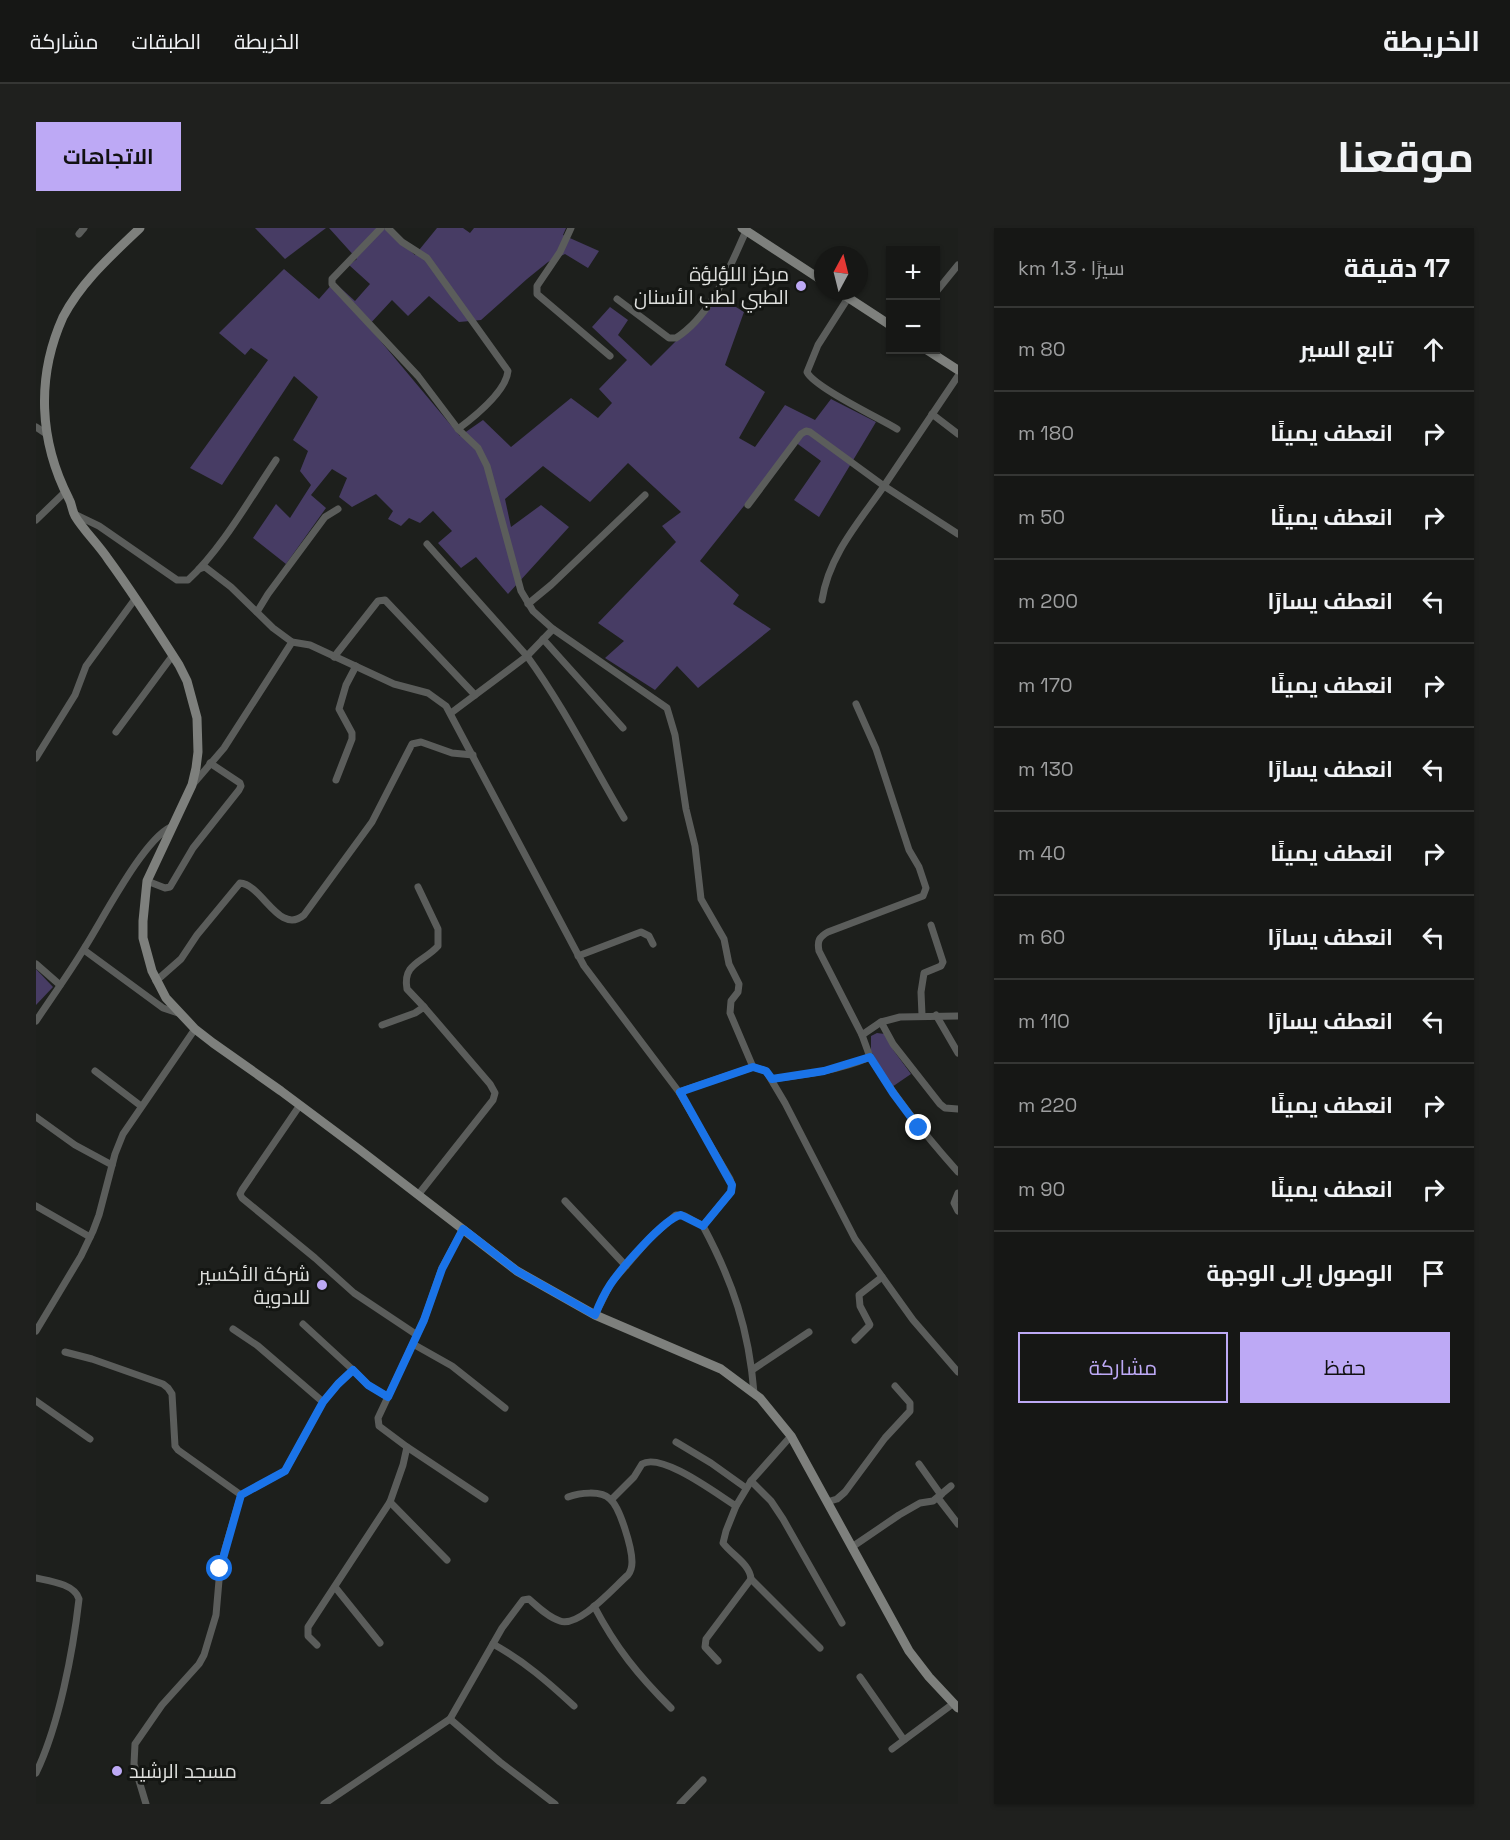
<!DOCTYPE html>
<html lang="ar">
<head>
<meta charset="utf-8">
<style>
  :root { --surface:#161715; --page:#1f201e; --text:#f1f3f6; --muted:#9e9fa0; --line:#353634; --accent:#bda9f5 }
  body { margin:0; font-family:"Space Grotesk",Cairo,sans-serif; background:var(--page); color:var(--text); direction:rtl }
  .controls { position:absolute; right:18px; top:18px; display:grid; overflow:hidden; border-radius:0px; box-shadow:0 2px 4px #0004 }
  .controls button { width:54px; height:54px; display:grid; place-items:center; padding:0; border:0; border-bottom:2px solid var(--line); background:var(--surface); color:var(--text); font:30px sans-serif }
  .compass { position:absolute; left:778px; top:18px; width:54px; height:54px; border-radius:50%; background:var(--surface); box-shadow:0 2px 4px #0004; rotate:7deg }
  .stop { position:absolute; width:18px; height:18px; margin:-14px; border:4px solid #1a73e8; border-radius:50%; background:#fff }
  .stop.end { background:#1a73e8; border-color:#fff; box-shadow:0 2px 6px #0008 }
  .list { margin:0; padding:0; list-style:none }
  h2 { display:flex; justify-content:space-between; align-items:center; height:78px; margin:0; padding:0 24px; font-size:26px }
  h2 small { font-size:20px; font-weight:400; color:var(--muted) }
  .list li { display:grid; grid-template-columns:39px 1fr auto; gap:18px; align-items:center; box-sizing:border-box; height:84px; padding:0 24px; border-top:2px solid var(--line) }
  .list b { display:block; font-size:22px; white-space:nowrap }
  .list em { font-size:20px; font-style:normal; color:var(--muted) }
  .actions { display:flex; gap:12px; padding:18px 24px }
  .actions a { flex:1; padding:14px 0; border:2px solid var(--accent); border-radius:0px; text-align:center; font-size:21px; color:var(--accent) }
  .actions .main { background:var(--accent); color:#111 }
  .icon { flex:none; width:33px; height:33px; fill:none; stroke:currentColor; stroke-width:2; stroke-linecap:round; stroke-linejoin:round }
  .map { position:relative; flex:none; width:922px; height:1576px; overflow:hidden; direction:ltr; border-radius:0px }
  header { display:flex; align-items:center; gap:36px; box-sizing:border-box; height:84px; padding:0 30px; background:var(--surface); border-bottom:2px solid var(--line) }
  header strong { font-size:28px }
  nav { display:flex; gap:33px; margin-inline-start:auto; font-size:21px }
  .intro { display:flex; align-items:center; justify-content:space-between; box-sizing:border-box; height:144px; padding:0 36px }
  h1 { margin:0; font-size:42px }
  .button { padding:15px 27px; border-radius:0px; background:var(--accent); color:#111; font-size:21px; font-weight:700 }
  main { display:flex; gap:36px; padding:0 36px }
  aside { flex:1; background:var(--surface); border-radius:0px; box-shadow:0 2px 4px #0004 }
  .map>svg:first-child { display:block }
  .green { fill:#473c64 }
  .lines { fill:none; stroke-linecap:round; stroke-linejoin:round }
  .street { stroke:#5b5d5b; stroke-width:7 }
  .secondary { stroke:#7e807d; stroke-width:9 }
  .route { stroke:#1a73e8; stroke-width:8 }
  .poi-dot { fill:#bda9f5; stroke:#141613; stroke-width:2 }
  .labels { text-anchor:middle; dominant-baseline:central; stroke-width:6; stroke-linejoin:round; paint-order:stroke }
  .poi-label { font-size:20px; fill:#dedfdd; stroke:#141613; text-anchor:end }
</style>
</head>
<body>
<header>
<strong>الخريطة</strong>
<nav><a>الخريطة</a><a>الطبقات</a><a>مشاركة</a></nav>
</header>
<div class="intro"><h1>موقعنا</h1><a class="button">الاتجاهات</a></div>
<main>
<aside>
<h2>17 دقيقة<small>سيرًا · 1.3 km</small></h2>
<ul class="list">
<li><svg class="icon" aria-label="ahead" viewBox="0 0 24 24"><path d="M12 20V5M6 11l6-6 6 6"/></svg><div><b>تابع السير</b></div><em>80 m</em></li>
<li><svg class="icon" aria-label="right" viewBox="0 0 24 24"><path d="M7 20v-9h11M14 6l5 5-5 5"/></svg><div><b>انعطف يمينًا</b></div><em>180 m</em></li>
<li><svg class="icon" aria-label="right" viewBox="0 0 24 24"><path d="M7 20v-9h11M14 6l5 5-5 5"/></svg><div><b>انعطف يمينًا</b></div><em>50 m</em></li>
<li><svg class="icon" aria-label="left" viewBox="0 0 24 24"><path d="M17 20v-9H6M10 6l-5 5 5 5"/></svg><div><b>انعطف يسارًا</b></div><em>200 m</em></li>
<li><svg class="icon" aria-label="right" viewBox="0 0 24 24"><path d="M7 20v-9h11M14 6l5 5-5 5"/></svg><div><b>انعطف يمينًا</b></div><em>170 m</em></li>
<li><svg class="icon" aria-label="left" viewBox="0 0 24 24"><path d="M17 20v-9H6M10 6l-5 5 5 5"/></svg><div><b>انعطف يسارًا</b></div><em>130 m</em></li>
<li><svg class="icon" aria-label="right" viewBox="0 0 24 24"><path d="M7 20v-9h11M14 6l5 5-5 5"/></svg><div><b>انعطف يمينًا</b></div><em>40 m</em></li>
<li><svg class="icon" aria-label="left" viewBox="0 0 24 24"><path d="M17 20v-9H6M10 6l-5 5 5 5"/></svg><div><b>انعطف يسارًا</b></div><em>60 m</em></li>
<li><svg class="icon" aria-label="left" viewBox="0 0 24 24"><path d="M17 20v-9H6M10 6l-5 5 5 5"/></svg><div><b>انعطف يسارًا</b></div><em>110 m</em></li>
<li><svg class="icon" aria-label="right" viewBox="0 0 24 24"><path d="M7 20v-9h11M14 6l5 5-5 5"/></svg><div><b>انعطف يمينًا</b></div><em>220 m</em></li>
<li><svg class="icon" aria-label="right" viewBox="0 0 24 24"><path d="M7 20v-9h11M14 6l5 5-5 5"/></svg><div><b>انعطف يمينًا</b></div><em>90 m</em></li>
<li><svg class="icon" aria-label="arrive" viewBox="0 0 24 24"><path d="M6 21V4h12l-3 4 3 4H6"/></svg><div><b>الوصول إلى الوجهة</b></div></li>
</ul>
<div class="actions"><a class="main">حفظ</a><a>مشاركة</a></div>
</aside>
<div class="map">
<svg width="922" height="1576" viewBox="0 0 922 1576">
  <rect width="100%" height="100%" fill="#1d1f1c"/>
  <g class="green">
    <polygon points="219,0 290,0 249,31"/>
    <polygon points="293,0 348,0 379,27 401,0 427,0 434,5 438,0 530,0 527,7 563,23 552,40 529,26 512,34 491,51 445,92 423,94 393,68 372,88 356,72 332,98 424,208 447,192 475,219 535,170 562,190 576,175 563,161 591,132 556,99 574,79 592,92 582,107 615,138 684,69 708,84 689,137 729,164 703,210 719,219 749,177 779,192 795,171 840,194 783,289 758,272 785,233 759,214 664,333 703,367 697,376 735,401 662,460 641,438 619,462 569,430 588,413 562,395 640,314 626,298 645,284 592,235 554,274 507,238 469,271 475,299 505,277 533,299 472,366 440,329 425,340 402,315 416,303 397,283 384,295 373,290 365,298 352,291 357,283 340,266 316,279 303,269 311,250 296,241 275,267 290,280 250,336 217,310 240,276 254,290 275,257 264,243 272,223 257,212 282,169 258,148 186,257 154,240 232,132 215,120 209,127 183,105 248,41 283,71 298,54 319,73 334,56 313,37 321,31"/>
    <polygon points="0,741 17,759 0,777"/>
    <polygon points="841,805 849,806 858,823 875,846 856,859 835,823 835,808"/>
  </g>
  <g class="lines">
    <g class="street">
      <polyline points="345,0 296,51 296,56 382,148 422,201 442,220 451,238 485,363 497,383 517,401 491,428 415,485"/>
      <path d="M352,0L366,14L391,30L472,143C470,163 438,189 422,201"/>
      <polyline points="535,0 524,24 501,58 501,66 574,128"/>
      <polyline points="43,6 48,0"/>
      <polyline points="900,64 922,37"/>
      <path d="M812,70L782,117L771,144C778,159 843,190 861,201"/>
      <path d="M581,71L633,110H640C676,87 693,40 710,3"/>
      <polyline points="896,186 922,206"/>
      <polyline points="0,199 9,205"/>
      <polyline points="712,277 765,206 770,203 774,204 848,258 922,148"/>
      <path d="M38,286L63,298L141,352H152C185,322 215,269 240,232"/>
      <polyline points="0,292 29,264"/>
      <path d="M391,316L491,428C528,479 556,536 588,590"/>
      <polyline points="163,341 169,339 195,359 237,400 256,414 274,417 358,456 392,465 410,478 548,738 643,864 694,951 696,957 695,964 667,998 649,988 640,987 615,1009 575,1055 559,1087"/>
      <path d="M786,372C793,327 823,294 848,258L922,306"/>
      <polyline points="492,376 515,357 609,267"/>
      <polyline points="221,384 232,366 289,289 302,281"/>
      <polyline points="517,401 631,480 639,507 650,581 659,618 665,671 688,711 693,736 703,756 702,764 695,773 694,785 717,839"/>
      <polyline points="507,411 587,500"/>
      <polyline points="298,429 342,373 349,372 439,467"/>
      <path d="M820,476L840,521L873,622L883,639L890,660L887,668L792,704C783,709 781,713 783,723L826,807"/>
      <polyline points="80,504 137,427"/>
      <polyline points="0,530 39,467 50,438 99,371"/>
      <polyline points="300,552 316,511 316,505 303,481 310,457 320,438"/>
      <polyline points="158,555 188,520 256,414"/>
      <polyline points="111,653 129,660 134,659 157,620 203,562 205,558 204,555 174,535"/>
      <path d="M382,659L402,701V718C388,734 366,735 371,761L388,779"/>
      <polyline points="48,722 127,780 145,786"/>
      <polyline points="542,728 605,704 613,708 617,716"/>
      <polyline points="0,736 24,757"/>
      <path d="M120,753L145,731L161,707L204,655C226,656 243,708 268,687L336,594L376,516L385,514L416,525L437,527"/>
      <polyline points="886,787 885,764 888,745 905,738 907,734 895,697"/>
      <polyline points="900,787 922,825"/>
      <path d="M0,793C16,769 34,744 49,719C67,691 107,612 135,599"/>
      <polyline points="845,794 857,816 904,876 909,880 922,881"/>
      <polyline points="346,797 379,785 388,779 454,856 459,865 457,872 382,967"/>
      <path d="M834,829C860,871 889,907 922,944"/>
      <polyline points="59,843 105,878"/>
      <path d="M736,851C769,847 804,842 834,829L826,807L845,794L864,789L922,788"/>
      <polyline points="643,864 717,839 730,843 749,875 819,1011 877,1092 922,1144"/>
      <polyline points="264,877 206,962 204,966 206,970 279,1030 318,1065 381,1107"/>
      <polyline points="0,889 39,917 76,937"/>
      <polyline points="922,965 918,975 922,983"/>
      <polyline points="529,973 590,1038"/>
      <polyline points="0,978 54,1009"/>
      <path d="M667,998C697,1054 713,1102 718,1165"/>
      <polyline points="267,1096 317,1142"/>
      <polyline points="197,1101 222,1118 287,1174"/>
      <polyline points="0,1103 45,1028 57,1003 63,987 79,926 87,906 159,801"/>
      <polyline points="819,1112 834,1097 824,1078 823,1067 846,1049"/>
      <polyline points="377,1116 416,1138 469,1180"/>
      <polyline points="29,1124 56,1131 127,1156 132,1160 136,1166 139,1218 142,1222 205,1267"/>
      <polyline points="716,1142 773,1104"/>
      <polyline points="0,1173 54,1211"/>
      <polyline points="640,1214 675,1235 710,1260"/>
      <polyline points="371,1219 449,1271"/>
      <polyline points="883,1236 905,1267"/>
      <polyline points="715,1253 735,1273 747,1291 806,1395"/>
      <polyline points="902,1270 922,1296"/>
      <path d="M576,1271L598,1249L606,1236C626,1224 682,1267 700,1278L715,1253L755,1208"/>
      <polyline points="354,1274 411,1332"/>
      <polyline points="791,1274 801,1271 809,1264 849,1210 874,1183 874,1175 859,1158"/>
      <polyline points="816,1319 863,1287 884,1275 897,1273 915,1258"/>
      <path d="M0,1350C14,1353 39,1356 43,1371C37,1424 23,1497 0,1545"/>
      <polyline points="715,1351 784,1420"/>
      <polyline points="299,1359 344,1415"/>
      <path d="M558,1378C580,1420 602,1447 635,1480"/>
      <path d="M457,1416C488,1433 512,1454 538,1478"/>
      <polyline points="281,1417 272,1408 272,1399 354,1274 367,1237 371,1219 343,1198 342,1190 388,1092 406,1040 427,1001"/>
      <path d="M682,1433L669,1419L670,1411L715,1351C714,1336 696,1327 687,1315L690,1303L700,1278"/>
      <polyline points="824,1449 868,1512"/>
      <polyline points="414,1491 464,1534 519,1576"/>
      <polyline points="856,1521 918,1475"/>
      <polyline points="110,1576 98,1536 99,1516 126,1477 163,1436 168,1427 180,1387 184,1341 189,1321 205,1267 249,1243 287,1174 302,1156 317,1142 332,1157 352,1169"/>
      <path d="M288,1576L414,1491L466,1400L487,1372L493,1371C502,1379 512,1389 524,1393C543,1400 578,1359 592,1347C595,1343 596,1339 596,1334C596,1320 584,1279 574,1271C565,1262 543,1265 532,1269"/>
      <polyline points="644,1576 667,1552"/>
    </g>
    <g class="secondary">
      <path d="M104,0C76,27 46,53 27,89C0,149 3,213 33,271C36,276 36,283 39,288C48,303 62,316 72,331C97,365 120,401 143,437L151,453L161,490L162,524L160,540L156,557L111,653L107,693V710L116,743L130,770L159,801L177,815L245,863L324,922L481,1043L559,1087L685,1141L724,1170L755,1208L873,1423L893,1449L922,1480"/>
      <polyline points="706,0 787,53"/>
      <polyline points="802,63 854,97"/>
      <polyline points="891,122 922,142"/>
    </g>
  </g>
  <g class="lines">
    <path class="route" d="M184,1341L205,1267L249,1243L287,1174L302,1156L317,1142L332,1157L352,1169L388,1092L406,1041L427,1001L481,1043L559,1087C563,1077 568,1066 574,1057C584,1042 628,990 645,987L667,998L695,964L696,957L644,864L717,839L730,843L736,851L788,843L834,829L857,865L883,900"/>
  </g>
  <g class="poi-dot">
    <circle cx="765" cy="58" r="6"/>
    <circle cx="286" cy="1057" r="6"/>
    <circle cx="81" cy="1543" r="6"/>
  </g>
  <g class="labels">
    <g class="poi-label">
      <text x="753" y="46">مركز اللؤلؤة<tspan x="753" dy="23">الطبي لطب الأسنان</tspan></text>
      <text x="274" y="1046">شركة الأكسير<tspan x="274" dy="23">للادوية</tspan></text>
      <text x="93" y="1543" text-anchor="start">مسجد الرشيد</text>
    </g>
  </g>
</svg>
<div class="controls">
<button>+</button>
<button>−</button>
</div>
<svg class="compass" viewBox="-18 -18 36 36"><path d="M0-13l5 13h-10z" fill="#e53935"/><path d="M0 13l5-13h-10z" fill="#9e9fa0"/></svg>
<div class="stop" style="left:184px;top:1341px"></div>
<div class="stop end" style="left:883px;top:900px"></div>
</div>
</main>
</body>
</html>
